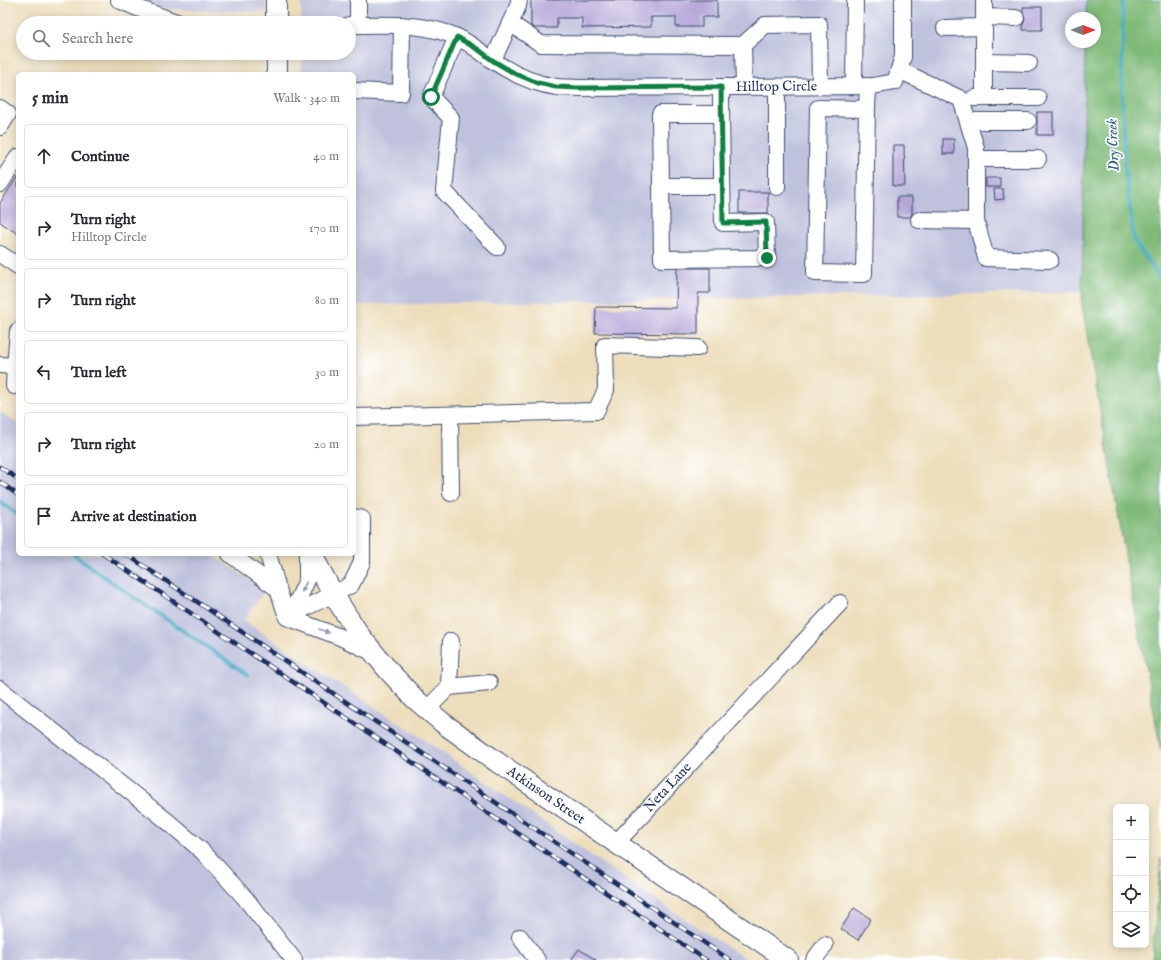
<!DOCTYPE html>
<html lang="en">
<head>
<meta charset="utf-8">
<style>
  :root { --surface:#fff; --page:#f7f7f7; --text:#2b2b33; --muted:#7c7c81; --line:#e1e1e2 }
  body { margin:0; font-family:"IM FELL English",serif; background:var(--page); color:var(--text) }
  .controls { position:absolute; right:12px; bottom:12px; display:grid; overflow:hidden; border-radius:6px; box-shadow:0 2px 10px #0003 }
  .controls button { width:36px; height:36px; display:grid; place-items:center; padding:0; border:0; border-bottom:1px solid var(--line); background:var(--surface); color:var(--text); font:20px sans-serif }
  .compass { position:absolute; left:1065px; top:12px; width:36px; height:36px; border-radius:50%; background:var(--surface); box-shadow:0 2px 10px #0003; rotate:90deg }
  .stop { position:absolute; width:12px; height:12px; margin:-9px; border:3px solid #0b8043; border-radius:50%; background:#fff }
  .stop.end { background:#0b8043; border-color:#fff; box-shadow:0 1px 4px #0008 }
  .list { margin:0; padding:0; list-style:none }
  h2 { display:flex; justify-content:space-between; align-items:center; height:52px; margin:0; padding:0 16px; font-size:17px }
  h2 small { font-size:13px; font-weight:400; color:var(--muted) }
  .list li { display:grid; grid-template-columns:26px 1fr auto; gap:12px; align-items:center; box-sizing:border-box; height:64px; margin:0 8px 8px; padding:0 8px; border:1px solid var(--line); border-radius:6px }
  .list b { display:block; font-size:15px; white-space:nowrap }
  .list p { margin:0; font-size:13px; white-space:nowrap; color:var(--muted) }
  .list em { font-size:13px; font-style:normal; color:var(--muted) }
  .icon { flex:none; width:22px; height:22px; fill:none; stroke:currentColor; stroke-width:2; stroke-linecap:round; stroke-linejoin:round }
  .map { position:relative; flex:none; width:1161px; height:960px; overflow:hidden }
  .search { position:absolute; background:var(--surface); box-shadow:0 2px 10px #0003; left:16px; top:16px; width:340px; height:44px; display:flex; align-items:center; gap:10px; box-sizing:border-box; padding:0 14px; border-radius:22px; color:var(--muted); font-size:15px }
  .panel { position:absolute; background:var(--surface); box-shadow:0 2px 10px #0003; left:16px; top:72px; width:340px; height:484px; border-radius:6px }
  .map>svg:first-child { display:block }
  .industrial { fill:#c0c2dd }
  .forest { fill:#7fba78; stroke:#4d746b }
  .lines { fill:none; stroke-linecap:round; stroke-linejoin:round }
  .stream { stroke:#46adc5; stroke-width:3.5 }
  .building { fill:#b3a5d7 }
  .minor-casing { stroke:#3a496c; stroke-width:18 }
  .major-casing { stroke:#3a496c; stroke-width:22 }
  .minor { stroke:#fff; stroke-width:16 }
  .major { stroke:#fff; stroke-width:20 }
  .rail-casing { stroke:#1b2f5e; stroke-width:4.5 }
  .rail { stroke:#fff; stroke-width:3; stroke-dasharray:9; stroke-linecap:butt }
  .oneway { fill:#8d97ae }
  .route { stroke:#0b8043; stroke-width:5 }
  .labels { text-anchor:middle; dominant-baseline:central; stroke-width:3.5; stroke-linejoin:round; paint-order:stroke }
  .street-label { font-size:14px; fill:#1b2f5e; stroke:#fff }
  .water-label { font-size:15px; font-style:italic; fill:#2c6187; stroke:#fff }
</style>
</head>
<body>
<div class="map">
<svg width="1161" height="960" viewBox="0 0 1161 960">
  <rect width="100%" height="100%" fill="#fff"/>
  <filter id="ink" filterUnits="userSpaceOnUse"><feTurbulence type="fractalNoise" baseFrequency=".025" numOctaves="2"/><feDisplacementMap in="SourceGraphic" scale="8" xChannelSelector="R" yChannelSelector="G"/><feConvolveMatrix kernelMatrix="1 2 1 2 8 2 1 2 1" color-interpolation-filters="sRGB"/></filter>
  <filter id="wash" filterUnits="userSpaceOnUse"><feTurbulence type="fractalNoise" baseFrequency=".012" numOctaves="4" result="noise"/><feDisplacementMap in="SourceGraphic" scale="16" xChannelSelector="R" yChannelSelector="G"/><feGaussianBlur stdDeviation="0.9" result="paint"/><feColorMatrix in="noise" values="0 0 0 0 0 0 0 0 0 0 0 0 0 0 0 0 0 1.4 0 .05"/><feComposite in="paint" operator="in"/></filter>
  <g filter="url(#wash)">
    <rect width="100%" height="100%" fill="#eddebb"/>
    <g class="industrial">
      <polygon points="144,0 266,0 266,12 162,9"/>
      <polygon points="301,0 1087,0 1087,18 1071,18 1071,42 1087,42 1084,292 354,305 354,74 302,74 302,53 349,53 349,23 301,23"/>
      <polygon points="0,412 18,424 18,554 211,554 265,590 244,620 317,670 412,731 654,899 748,960 0,960"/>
    </g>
    <g class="forest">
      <polygon points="1086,0 1161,0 1161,751 1131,589 1082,306 1085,42 1095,42 1095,18 1086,18"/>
      <polygon points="1161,858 1161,960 1152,960"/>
    </g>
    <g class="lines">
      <g class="stream">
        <polyline points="1124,0 1123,5 1122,85 1124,163 1134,241 1161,279"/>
        <polyline points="0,502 18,515"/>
        <polyline points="73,554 113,583 248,675"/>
      </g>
    </g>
    <g id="blocks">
      <g class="building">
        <polygon points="531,0 717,0 717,17 702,17 702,27 676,27 676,17 651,17 651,27 582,28 582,18 557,18 557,28 535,28 531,26"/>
        <polygon points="1023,7 1042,7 1042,30 1023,30 1023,24 1025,18 1023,12"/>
        <rect x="1037" y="112" width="16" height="23"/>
        <rect x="943" y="139" width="11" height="15"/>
        <polygon points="893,145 904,145 905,186 893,186"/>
        <polygon points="18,176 18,234 0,222 0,203"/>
        <rect x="986" y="178" width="14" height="9"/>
        <polygon points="994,189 1003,189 1004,199 995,200"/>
        <rect x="739" y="192" width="29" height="21"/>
        <polygon points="897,197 912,197 912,214 910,217 897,217"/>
        <polygon points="677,268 710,268 710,293 698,293 698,334 595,333 596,307 676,308"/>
        <polygon points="854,908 871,919 858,940 841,929"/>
        <polygon points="579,949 596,960 571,960"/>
      </g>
    </g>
  </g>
  <g filter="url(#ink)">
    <use href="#blocks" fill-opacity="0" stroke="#3a496c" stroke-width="1"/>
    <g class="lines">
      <defs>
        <g id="minor">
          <polyline points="119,0 135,7 179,23"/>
          <polyline points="358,0 358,25"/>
          <polyline points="984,17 1016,18"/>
          <polyline points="510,23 541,44 743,45 744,87"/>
          <path id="s1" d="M349,25C385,25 423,22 457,37C470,43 481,52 492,60C511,73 534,84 557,87C563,88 571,87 578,88L873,86L895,82L903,57V0"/>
          <polyline points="945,28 984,27"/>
          <polyline points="457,37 431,97 451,118 444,191 497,247"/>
          <polyline points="743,45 765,25 819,24 820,86"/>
          <polyline points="493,60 518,6 519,0"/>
          <polyline points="984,62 1029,63"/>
          <polyline points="899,70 961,99 976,148 976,221 919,220"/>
          <polyline points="854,86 855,0"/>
          <path d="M721,87C721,132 722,177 723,223L766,222L767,258L662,259L660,114H721"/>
          <polyline points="354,91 401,93 402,25"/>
          <polyline points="974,98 1038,98"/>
          <polyline points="984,98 984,0"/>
          <polyline points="0,108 8,114 0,127"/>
          <polyline points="867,109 818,108 815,273 864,274 867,109 868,86"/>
          <polyline points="968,121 1028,121"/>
          <polyline points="976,159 1038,159"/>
          <polyline points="0,184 18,157"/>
          <polyline points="661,186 722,186"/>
          <polyline points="777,187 777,87"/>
          <polyline points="976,221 986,258 1050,260"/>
          <polyline points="0,254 18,266"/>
          <polyline points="0,365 15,366 18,331"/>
          <polyline points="14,386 15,366"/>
          <polyline points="450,415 451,493"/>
          <polyline points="354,417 596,411 606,390 605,345 698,348"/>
          <polyline points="230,554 278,589"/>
          <polyline points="268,554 278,589 287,617 351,585 362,562 362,519 354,517"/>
          <polyline points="307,554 307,580 298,600 287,617 340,637 372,652"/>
          <polyline points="449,687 451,641"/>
          <polyline points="0,689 166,820 202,851 245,898 294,960"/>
          <polyline points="427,709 449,687 489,683"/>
          <path id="s2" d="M616,843L840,603"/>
          <polyline points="520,937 537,960"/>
          <polyline points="814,960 825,945"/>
        </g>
        <g id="major">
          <polyline points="276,0 276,23"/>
          <polyline points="277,53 277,74"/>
          <path id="s3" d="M313,554L318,566L333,594L360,636L388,670L415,699L443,723L497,762L788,960"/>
        </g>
      </defs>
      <use href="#minor" class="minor-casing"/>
      <use href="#major" class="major-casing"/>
      <use href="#minor" class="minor"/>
      <use href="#major" class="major"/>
      <defs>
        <g id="rail">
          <polyline points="0,467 18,479"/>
          <polyline points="0,482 18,495"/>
          <polyline points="103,554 706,960"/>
          <polyline points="126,554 730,960"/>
        </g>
      </defs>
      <use href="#rail" class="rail-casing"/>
      <use href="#rail" class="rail"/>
    </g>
    <defs><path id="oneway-solid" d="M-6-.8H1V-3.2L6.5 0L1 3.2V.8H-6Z"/></defs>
    <g class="oneway">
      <use href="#oneway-solid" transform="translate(304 587) rotate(114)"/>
      <use href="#oneway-solid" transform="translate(324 631) rotate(21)"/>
    </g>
  </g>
  <g class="lines" filter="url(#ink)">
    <polyline class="route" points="431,97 457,37 479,50 492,60 514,73 538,83 556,87 578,88 721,87 723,223 766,222 767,258"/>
  </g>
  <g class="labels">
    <g class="street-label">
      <text stroke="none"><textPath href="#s1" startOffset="442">Hilltop Circle</textPath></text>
      <text stroke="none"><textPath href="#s2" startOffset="76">Neta Lane</textPath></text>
      <text stroke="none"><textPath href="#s3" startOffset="341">Atkinson Street</textPath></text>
    </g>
    <g class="water-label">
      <text transform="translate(1113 145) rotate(-93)">Dry Creek</text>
    </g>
  </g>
</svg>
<div class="controls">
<button>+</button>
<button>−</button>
<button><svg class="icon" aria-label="locate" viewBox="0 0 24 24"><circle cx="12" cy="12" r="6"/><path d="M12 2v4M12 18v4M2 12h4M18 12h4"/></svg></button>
<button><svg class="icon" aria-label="layers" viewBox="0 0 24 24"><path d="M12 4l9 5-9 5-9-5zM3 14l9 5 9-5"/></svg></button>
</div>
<svg class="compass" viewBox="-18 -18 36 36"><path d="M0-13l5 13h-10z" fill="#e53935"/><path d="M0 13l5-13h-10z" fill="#7c7c81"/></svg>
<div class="stop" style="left:431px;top:97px"></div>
<div class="stop end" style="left:767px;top:258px"></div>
<div class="search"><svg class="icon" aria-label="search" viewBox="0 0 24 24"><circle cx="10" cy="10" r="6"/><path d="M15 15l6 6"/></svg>Search here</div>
<section class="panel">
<h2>5 min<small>Walk · 340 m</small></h2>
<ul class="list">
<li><svg class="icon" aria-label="ahead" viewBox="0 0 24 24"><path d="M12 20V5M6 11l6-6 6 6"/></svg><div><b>Continue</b></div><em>40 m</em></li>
<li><svg class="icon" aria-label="right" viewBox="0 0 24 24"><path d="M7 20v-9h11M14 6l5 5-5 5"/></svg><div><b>Turn right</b><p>Hilltop Circle</p></div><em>170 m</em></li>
<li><svg class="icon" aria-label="right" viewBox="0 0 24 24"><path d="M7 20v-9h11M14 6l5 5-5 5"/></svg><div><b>Turn right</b></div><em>80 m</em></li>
<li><svg class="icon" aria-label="left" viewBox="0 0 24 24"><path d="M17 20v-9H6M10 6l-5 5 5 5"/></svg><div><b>Turn left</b></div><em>30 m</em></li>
<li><svg class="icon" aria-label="right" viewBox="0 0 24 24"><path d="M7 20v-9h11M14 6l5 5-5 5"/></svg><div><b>Turn right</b></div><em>20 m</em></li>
<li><svg class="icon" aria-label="arrive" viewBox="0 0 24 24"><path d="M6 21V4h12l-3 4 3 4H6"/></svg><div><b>Arrive at destination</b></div></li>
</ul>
</section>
</div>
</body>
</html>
